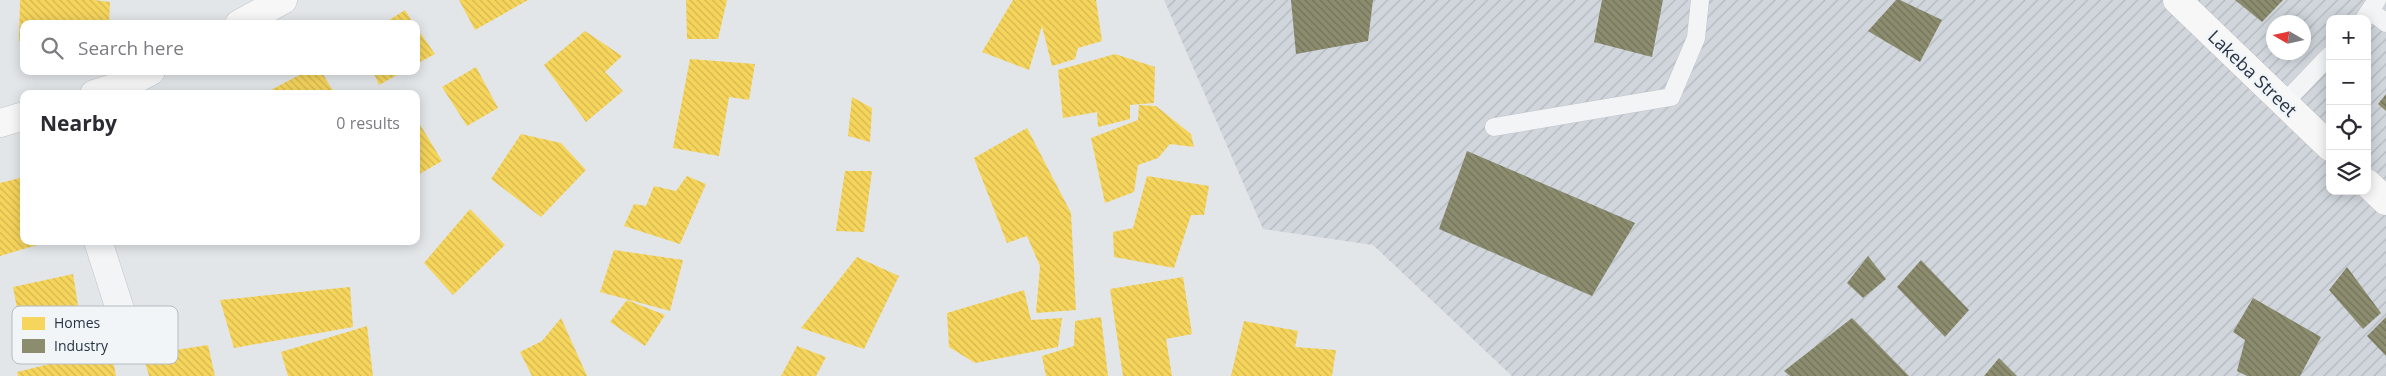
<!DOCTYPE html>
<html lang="en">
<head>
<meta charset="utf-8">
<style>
  :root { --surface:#fff; --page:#f7f7f7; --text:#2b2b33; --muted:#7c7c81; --line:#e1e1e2 }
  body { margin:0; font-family:"Open Sans",sans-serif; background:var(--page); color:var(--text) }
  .controls { position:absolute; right:15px; top:15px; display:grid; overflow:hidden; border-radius:10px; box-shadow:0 2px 12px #0003 }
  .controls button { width:45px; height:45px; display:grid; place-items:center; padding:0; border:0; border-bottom:1px solid var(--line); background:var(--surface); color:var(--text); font:25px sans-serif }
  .compass { position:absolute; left:2266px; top:15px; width:45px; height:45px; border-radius:50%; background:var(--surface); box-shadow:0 2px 12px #0003; rotate:279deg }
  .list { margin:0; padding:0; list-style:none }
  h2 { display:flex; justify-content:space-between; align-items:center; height:65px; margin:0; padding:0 20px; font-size:21px }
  h2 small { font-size:16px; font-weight:400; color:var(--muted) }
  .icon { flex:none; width:28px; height:28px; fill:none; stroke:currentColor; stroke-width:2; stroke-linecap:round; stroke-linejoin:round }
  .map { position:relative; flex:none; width:2386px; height:376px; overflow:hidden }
  .search { position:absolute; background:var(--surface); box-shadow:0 2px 12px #0003; left:20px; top:20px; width:400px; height:55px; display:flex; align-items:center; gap:12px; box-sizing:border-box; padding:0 18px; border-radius:10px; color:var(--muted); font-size:19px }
  .panel { position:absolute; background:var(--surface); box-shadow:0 2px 12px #0003; left:20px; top:90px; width:400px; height:155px; border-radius:10px }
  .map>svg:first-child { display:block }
  .industrial { fill:url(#industrial-furrows); fill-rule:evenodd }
  .homes { fill:url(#homes-back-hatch) }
  .industry { fill:url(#industry-back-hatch) }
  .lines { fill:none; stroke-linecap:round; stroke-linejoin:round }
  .service-casing { stroke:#c1c4c7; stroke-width:19 }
  .minor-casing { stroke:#c1c4c7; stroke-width:29 }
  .secondary-casing { stroke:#c1c4c7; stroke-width:29 }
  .service { stroke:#f3f4f6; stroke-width:18 }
  .minor { stroke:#f3f4f6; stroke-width:28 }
  .secondary { stroke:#f7f7f7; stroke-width:28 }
  .labels { text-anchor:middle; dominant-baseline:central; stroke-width:5; stroke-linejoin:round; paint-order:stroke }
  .street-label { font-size:18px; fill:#283445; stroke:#f1f5f8 }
  .key { fill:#f1f5f8; stroke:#b5bbc2; stroke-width:1 }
  .key-label { font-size:14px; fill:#283445 }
</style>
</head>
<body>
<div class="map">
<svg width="2386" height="376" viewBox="0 0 2386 376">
  <defs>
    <pattern id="industrial-furrows" width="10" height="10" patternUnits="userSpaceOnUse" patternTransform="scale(1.25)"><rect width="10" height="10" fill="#d1d6dd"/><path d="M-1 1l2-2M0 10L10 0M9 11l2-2" fill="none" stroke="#b3b8bf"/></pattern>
    <pattern id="homes-back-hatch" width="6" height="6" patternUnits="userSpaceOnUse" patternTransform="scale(1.25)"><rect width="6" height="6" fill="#f6d55c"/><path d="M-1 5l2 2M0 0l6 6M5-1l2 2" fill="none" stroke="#d3b751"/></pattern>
    <pattern id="industry-back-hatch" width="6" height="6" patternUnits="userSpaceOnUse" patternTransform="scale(1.25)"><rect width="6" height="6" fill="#8c8c6e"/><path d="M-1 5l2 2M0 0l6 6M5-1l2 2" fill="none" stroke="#72735c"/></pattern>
  </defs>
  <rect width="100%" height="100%" fill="#e3e6e9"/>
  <path class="industrial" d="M1164,0H2386V376H1512L1373,245L1263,229ZM2330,19H2367V191H2330ZM2274,22H2304V52H2274Z"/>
  <g class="homes">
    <polygon points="20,0 94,0 110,2 109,24 24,24 24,41 19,41"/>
    <polygon points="459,0 528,0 475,30"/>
    <polygon points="686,0 727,0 718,39 687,39"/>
    <polygon points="1013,0 1096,0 1102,41 1078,48 1075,59 1052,66 1042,26 1029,70 982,52"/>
    <polygon points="405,10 414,24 383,24"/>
    <polygon points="416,27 435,54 416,64"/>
    <polygon points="585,31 622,56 605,72 623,91 586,122 544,65"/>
    <polygon points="1115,54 1155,67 1154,103 1130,105 1130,119 1098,127 1097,112 1063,118 1058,70"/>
    <polygon points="690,59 755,64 749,100 729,97 719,156 673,148"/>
    <polygon points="476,67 498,108 467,126 442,87"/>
    <polygon points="307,71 321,71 335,94 270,94 269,91"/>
    <polygon points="373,71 404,71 379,85"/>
    <polygon points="852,97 872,108 870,142 848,136"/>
    <polygon points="1139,105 1156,106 1191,134 1194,147 1170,144 1158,158 1138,165 1134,192 1105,203 1091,138 1138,120"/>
    <polygon points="416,118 442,161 416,176"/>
    <polygon points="1027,128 1071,213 1076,310 1036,313 1040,266 1027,236 1007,243 974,158"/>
    <polygon points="521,134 561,143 586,170 541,217 491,179"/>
    <polygon points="845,171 872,171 864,232 836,231"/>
    <polygon points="687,176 706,184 680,244 624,226 634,204 646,206 654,186 676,191"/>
    <polygon points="1147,176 1209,186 1204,215 1191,215 1174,268 1114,257 1113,232 1133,228"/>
    <polygon points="24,177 24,241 47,242 0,256 0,183"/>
    <polygon points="470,209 505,245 453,295 424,263"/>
    <polygon points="614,250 683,260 670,311 600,292"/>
    <polygon points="857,257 899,276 864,349 801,328"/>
    <polygon points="73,274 80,318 21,330 13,287"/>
    <polygon points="1183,277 1192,334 1166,339 1172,376 1123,376 1110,289"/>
    <polygon points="350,287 353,327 234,348 220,300"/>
    <polygon points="1024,290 1031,320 1062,318 1058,347 975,363 949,347 947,313"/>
    <polygon points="627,300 665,315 645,346 610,322"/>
    <polygon points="1101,317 1108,376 1046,376 1042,356 1074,346 1075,321"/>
    <polygon points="561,318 587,376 532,376 520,352 542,341"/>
    <polygon points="1244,321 1298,331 1295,347 1336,350 1332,376 1231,376"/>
    <polygon points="367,326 373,376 288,376 281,352"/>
    <polygon points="208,345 215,376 149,376 143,355"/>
    <polygon points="797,346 826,357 816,376 781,376"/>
    <polygon points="111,349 116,376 18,376 17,372"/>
  </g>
  <g class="industry">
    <polygon points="1291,0 1373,0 1368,41 1296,54"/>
    <polygon points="1602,0 1663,0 1652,57 1594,42"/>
    <polygon points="1896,0 1900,0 1942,20 1920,62 1868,31"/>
    <polygon points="2235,0 2283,0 2262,22"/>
    <polygon points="2386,94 2386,111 2378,104"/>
    <polygon points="1467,151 1635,223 1592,296 1439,229"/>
    <polygon points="1868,256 1886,279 1863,298 1847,283"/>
    <polygon points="1921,260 1969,310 1945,337 1897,287"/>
    <polygon points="2347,267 2381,313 2363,329 2329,290"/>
    <polygon points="2253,298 2321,337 2300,376 2247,376 2237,371 2245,340 2233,332"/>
    <polygon points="2386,317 2386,356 2367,336"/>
    <polygon points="1852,318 1909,376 1790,376 1784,371"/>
    <polygon points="1999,358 2017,376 1984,376"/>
  </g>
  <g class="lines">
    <defs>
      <g id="service">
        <polyline points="2371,11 2386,23"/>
        <polyline points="2364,19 2377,0"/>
        <polyline points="2284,103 2330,55"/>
        <polyline points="1494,127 1671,97 1696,38 1700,0"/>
      </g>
      <polyline id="minor" points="98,241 128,334"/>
      <g id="secondary">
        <polyline points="2177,0 2330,147"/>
        <polyline points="239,24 283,0"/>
        <polyline points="94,94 131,82 151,71"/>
        <polyline points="0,123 24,116"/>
        <polyline points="2367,183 2386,201"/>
      </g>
    </defs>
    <use href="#service" class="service-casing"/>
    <use href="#minor" class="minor-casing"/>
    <use href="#secondary" class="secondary-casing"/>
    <use href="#service" class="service"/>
    <use href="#minor" class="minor"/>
    <use href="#secondary" class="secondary"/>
  </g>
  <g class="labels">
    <g class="street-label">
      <text transform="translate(2253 73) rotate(44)">Lakeba Street</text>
    </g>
  </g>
  <rect x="12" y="306" width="166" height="58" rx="8" class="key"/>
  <rect x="22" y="317" width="23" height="13" fill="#f6d55c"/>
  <rect x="22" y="339" width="23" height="14" fill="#8c8c6e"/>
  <g class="key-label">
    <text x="54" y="328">Homes</text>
    <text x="54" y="351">Industry</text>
  </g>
</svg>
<div class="controls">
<button>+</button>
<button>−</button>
<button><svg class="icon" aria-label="locate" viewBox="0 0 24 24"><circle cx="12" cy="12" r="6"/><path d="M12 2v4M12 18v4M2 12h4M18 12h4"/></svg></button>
<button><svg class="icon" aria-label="layers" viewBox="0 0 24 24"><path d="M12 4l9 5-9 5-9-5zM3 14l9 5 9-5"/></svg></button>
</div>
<svg class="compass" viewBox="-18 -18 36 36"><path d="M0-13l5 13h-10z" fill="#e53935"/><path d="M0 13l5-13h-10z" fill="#7c7c81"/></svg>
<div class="search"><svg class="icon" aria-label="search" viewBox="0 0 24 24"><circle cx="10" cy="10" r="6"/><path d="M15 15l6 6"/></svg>Search here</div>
<section class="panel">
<h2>Nearby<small>0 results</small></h2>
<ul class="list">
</ul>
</section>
</div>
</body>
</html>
